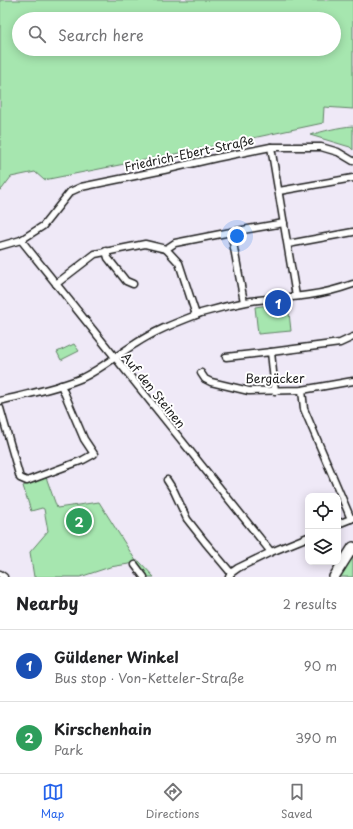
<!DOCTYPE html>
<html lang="en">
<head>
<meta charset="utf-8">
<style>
  :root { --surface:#fff; --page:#f6f6f6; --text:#202124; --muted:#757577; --line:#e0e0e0; --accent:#2563eb }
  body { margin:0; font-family:"Playpen Sans",sans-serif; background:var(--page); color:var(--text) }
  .controls { position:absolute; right:12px; bottom:12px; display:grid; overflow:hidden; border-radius:8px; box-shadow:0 2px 10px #0003 }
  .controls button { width:36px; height:36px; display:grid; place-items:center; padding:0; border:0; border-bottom:1px solid var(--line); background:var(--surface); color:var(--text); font:20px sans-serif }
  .you { position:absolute; left:237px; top:236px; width:14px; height:14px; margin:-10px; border:3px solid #fff; border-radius:50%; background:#1a73e8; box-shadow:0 0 0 6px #1a73e833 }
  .badge { display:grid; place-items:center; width:26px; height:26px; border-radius:50%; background:var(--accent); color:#fff; font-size:13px; font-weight:700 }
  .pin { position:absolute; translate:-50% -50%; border:2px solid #fff; box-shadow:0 1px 4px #0006 }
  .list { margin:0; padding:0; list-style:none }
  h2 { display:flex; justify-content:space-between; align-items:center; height:52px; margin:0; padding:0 16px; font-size:17px }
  h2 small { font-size:13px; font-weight:400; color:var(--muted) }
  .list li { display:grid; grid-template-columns:26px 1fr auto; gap:12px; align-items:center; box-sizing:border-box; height:72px; padding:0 16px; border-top:1px solid var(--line) }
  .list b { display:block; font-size:15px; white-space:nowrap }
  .list p { margin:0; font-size:13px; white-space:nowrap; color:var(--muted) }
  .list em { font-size:13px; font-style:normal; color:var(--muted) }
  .icon { flex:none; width:22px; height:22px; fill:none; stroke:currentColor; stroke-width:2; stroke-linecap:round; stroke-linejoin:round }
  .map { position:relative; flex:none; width:353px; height:577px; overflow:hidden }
  .search { position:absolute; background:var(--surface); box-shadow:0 2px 10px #0003; left:12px; right:12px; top:12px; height:44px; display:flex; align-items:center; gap:10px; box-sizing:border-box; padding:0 14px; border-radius:22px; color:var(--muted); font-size:15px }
  .sheet { height:196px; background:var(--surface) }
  nav { display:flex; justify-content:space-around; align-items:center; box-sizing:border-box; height:56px; border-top:1px solid var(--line); background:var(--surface); font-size:11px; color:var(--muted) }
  nav a { display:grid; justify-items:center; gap:2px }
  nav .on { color:var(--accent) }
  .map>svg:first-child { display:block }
  .green { fill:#a6e6af; stroke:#618166; fill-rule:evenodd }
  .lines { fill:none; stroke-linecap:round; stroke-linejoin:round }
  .street-casing { stroke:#1c1c1c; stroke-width:9 }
  .secondary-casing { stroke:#1c1c1c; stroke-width:12 }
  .street { stroke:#fff; stroke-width:6 }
  .secondary { stroke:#fff; stroke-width:9 }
  .labels { text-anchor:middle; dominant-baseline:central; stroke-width:4; stroke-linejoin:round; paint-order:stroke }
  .street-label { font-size:12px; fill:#1c1c1c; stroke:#fff }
</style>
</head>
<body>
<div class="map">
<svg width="353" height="577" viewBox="0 0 353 577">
  <rect width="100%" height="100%" fill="#efe9f7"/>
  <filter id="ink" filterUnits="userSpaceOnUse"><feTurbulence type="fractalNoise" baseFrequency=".025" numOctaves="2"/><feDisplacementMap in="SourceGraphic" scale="8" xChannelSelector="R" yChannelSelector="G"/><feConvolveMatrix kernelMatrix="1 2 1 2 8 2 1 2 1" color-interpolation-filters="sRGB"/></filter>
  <g filter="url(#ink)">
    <g class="green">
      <path d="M0,0H353V109L324,107L323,123L220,145L44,180L35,172L11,177L2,189L0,190ZM19,19H334V49H19Z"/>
      <path d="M353,126V150L350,147L310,135C324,131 338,127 353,126Z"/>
      <polygon points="288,303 291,331 258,334 255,307 269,305 270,307 274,307 274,305"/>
      <polygon points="74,344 79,351 61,360 57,352"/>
      <polygon points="46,477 57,508 99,502 136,561 139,561 154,577 146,577 135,563 110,567 80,577 34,577 30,552 48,531 44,509 42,508 31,511 23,486"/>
      <polygon points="353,556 353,577 340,577 344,568"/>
    </g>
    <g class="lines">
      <defs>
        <g id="street">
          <polyline points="271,147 296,296"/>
          <polyline points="279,191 353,178"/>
          <polyline points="231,232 244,302"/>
          <polyline points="21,240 271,552"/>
          <polyline points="288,244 353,232"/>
          <polyline points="0,246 21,240 43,226 70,192 81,187 164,170 216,158 271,147 321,147 338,152 353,161"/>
          <polyline points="166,249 175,243 231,232 284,223"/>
          <polyline points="106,251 108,258 126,281 133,284"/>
          <polyline points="56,284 95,254 145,244 166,249 179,263 196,315"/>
          <polyline points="271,352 340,343 353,337"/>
          <polyline points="226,357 271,352 275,391"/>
          <polyline points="201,373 205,379 211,382 249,391 302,390 353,381"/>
          <polyline points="302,390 304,409 351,519"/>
          <path d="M0,401C27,394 56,389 82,378C101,369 117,355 135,344C156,330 178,322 201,313C218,308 235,304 251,301C270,298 290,298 309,295C324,293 339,289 353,284"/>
          <polyline points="0,408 20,478 27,481 83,460 94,454 84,439 61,385"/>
          <polyline points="167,480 174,491 187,519 205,542 231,573"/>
          <polyline points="338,524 353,518"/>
          <polyline points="135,565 144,577"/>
          <polyline points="0,574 4,577"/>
          <polyline points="229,577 231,573 238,568 271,552 308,537"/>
        </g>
        <polyline id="secondary" points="334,577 353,547"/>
      </defs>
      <use href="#street" class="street-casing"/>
      <use href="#secondary" class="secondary-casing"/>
      <use href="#street" class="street"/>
      <use href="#secondary" class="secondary"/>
    </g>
  </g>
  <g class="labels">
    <g class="street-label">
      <text transform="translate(189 153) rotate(-12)">Friedrich-Ebert-Straße</text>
      <text x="275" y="378">Bergäcker</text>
      <text transform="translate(154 390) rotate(51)">Auf den Steinen</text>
    </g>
  </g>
</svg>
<div class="controls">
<button><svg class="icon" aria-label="locate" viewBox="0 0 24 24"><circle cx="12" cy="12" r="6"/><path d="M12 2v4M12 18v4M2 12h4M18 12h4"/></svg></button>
<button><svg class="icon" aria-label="layers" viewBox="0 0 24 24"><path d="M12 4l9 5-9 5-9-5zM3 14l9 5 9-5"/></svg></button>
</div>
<div class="you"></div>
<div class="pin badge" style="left:278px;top:303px;background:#1a4fb4">1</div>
<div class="pin badge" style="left:79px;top:521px;background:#2e9e5b">2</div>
<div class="search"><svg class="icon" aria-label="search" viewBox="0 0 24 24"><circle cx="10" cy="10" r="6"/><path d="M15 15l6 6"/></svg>Search here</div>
</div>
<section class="sheet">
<h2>Nearby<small>2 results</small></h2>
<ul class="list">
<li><span class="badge" style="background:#1a4fb4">1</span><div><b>Güldener Winkel</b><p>Bus stop · Von-Ketteler-Straße</p></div><em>90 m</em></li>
<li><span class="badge" style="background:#2e9e5b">2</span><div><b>Kirschenhain</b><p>Park</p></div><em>390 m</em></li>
</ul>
</section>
<nav>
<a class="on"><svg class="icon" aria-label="map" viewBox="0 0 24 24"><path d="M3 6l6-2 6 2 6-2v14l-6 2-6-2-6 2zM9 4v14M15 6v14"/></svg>Map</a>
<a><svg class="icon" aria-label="directions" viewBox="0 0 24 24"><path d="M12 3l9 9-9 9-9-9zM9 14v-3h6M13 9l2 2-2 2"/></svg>Directions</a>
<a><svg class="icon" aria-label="saved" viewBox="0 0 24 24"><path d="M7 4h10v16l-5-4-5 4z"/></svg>Saved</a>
</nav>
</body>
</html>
